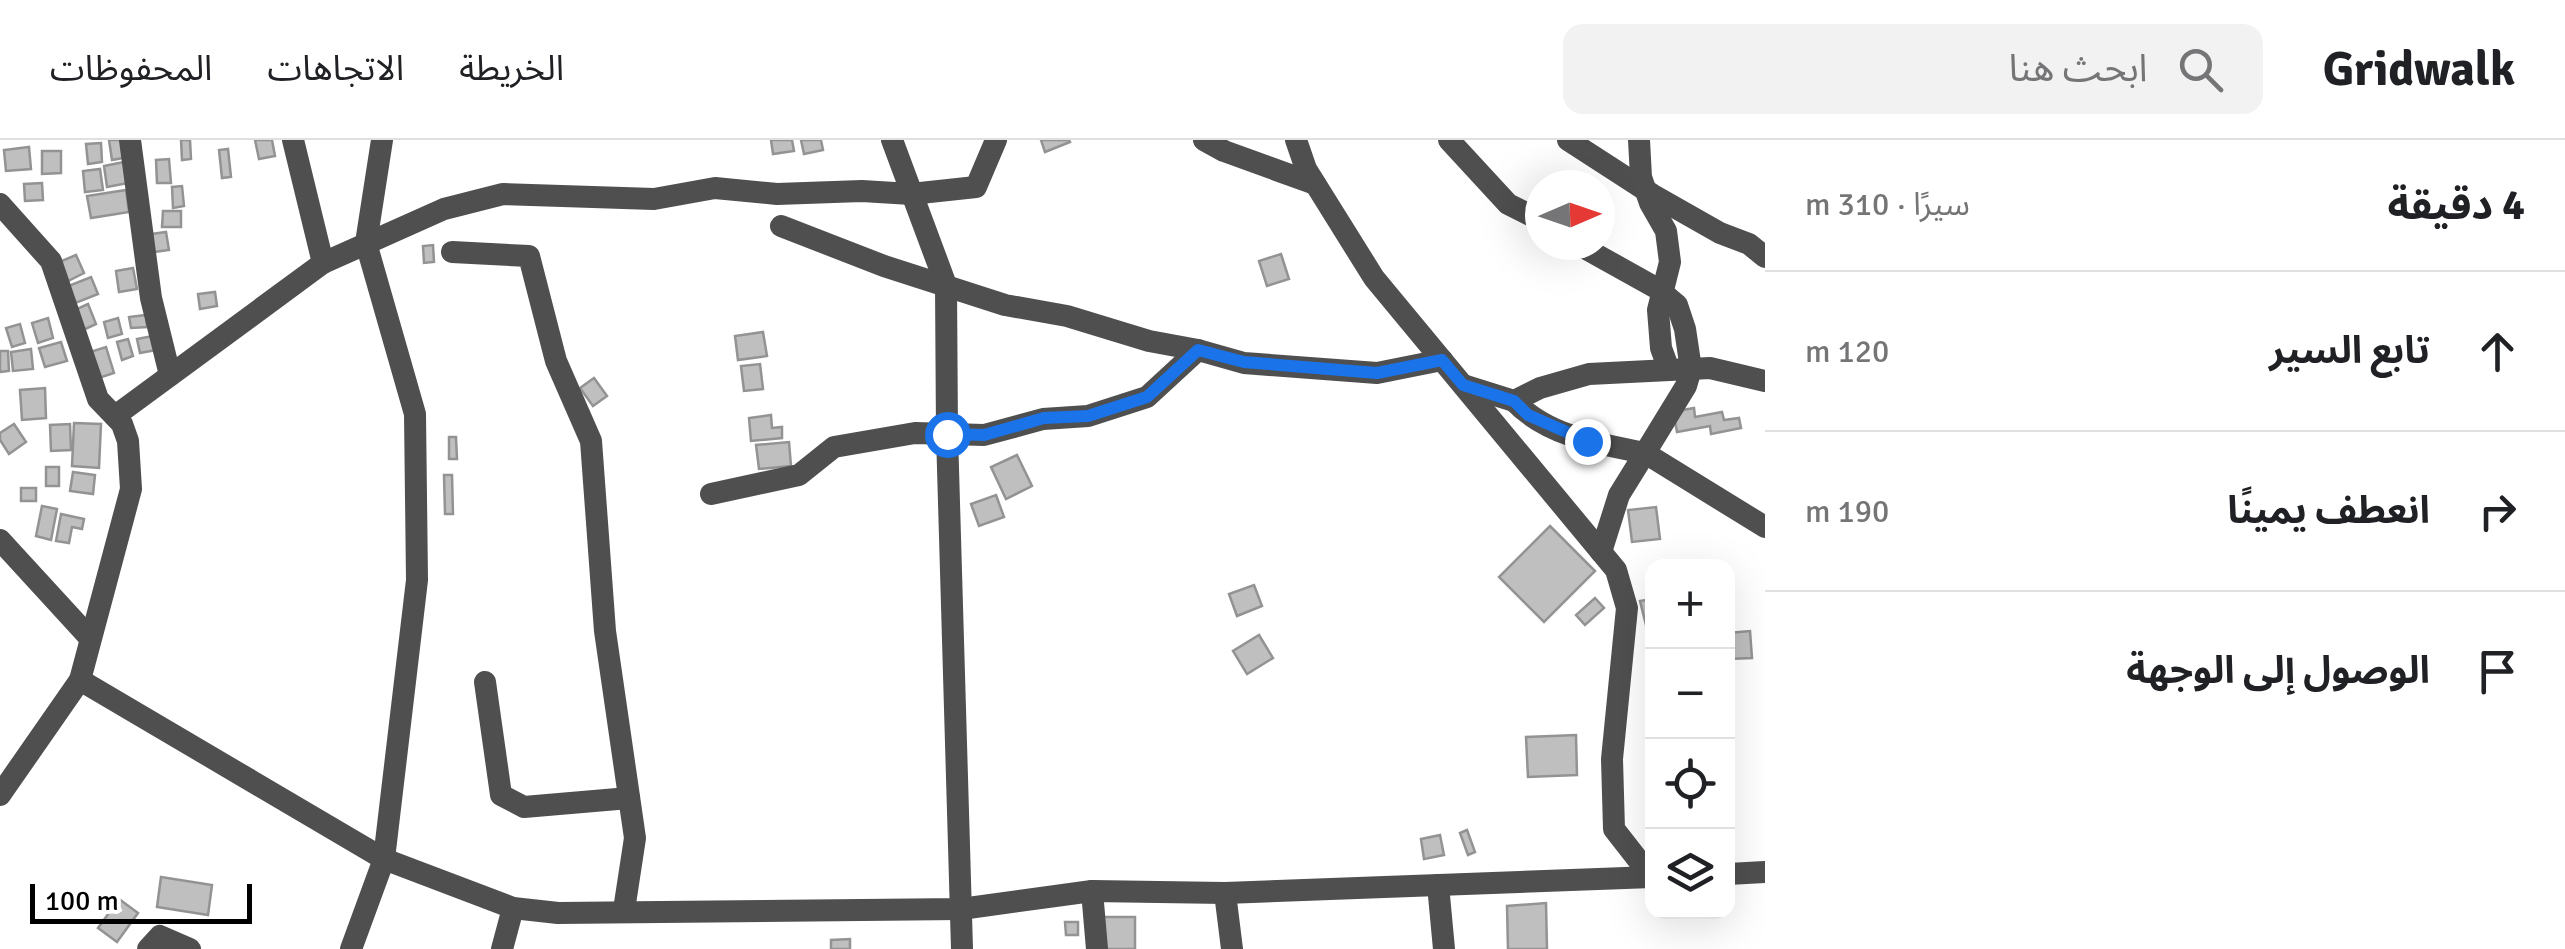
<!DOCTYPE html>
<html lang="ar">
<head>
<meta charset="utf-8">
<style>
  :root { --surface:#fff; --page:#f2f2f2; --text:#202124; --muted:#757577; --line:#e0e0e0 }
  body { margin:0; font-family:Signika,"Noto Sans Arabic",sans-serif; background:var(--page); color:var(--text); direction:rtl }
  .controls { position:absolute; right:30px; bottom:30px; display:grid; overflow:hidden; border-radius:20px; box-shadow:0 10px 40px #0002 }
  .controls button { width:90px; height:90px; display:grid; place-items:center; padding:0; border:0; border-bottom:2px solid var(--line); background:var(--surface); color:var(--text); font:50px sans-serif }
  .compass { position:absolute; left:1525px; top:30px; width:90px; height:90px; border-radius:50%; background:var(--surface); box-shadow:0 10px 40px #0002; rotate:88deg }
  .scale { position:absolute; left:30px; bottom:25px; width:222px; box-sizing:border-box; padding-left:10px; border:5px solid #000; border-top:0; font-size:28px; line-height:35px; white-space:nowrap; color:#000; -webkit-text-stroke:8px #fff; paint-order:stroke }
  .stop { position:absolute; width:30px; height:30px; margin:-22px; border:8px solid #1a73e8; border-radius:50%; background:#fff }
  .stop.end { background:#1a73e8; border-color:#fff; box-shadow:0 2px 10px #0008 }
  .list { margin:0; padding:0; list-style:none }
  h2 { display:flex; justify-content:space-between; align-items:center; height:130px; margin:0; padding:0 40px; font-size:42px }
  h2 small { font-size:32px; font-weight:400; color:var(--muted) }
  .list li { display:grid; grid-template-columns:65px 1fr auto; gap:30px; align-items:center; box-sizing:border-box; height:160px; padding:0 40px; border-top:2px solid var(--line) }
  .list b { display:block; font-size:38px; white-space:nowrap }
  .list em { font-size:32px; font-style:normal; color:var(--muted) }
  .icon { flex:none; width:55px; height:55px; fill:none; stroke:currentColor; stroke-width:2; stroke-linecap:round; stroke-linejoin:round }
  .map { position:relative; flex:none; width:1765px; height:809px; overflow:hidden; direction:ltr }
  header { display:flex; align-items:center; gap:60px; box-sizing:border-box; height:140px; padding:0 50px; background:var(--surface); border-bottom:2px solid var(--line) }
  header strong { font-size:48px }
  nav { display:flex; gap:55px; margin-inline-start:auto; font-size:35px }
  .search { width:700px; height:90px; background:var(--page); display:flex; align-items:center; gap:25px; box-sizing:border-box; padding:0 35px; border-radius:20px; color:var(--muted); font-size:38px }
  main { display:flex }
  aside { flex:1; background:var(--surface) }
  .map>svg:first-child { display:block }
  .building { fill:#bfbfbf; stroke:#939393; stroke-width:2.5 }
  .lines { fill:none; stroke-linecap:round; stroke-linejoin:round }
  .minor { stroke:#4f4f4f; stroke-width:22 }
  .route { stroke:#1a73e8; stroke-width:12 }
</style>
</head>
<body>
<header>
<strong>Gridwalk</strong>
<div class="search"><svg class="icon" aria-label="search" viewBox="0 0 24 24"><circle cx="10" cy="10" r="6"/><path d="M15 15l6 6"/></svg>ابحث هنا</div>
<nav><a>الخريطة</a><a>الاتجاهات</a><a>المحفوظات</a></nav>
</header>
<main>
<aside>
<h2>4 دقيقة<small>سيرًا · 310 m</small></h2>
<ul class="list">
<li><svg class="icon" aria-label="ahead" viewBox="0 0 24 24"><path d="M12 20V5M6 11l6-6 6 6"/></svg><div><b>تابع السير</b></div><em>120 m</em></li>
<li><svg class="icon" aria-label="right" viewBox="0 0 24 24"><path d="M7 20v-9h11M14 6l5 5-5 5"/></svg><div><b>انعطف يمينًا</b></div><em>190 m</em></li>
<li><svg class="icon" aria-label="arrive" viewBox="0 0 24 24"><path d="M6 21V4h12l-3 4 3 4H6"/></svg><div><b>الوصول إلى الوجهة</b></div></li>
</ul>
</aside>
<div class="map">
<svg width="1765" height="809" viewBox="0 0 1765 809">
  <rect width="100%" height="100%" fill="#fff"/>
  <g class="building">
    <polygon points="109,0 121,0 123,18 112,20"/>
    <polygon points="181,0 190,0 191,19 182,20"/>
    <polygon points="255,0 272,0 275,16 259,19"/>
    <polygon points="771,0 792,0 794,11 773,14"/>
    <polygon points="801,0 821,0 823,10 804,14"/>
    <polygon points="1041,0 1069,0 1070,2 1045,12"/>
    <polygon points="101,3 102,22 88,24 86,4"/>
    <polygon points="29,7 31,29 6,31 4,10"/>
    <polygon points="228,9 231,37 222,38 219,10"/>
    <polygon points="42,11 61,11 61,33 42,34"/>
    <polygon points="169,19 171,43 157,43 156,20"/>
    <polygon points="124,22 128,43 107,47 104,26"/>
    <polygon points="100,29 103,50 85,52 83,31"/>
    <polygon points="42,43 43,60 25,61 24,44"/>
    <polygon points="182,46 184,66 173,68 172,47"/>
    <polygon points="126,50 129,72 91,78 87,56"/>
    <polygon points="163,71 181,71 181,87 162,87"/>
    <polygon points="166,92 169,110 154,112 151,94"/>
    <polygon points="433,105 434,122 424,123 423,106"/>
    <polygon points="1281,114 1289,139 1267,146 1259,121"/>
    <polygon points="76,115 84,133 66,142 57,123"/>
    <polygon points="133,128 137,149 119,152 116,131"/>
    <polygon points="91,137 98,154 73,164 66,147"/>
    <polygon points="215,152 217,166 200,169 198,154"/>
    <polygon points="88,164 96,184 83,190 75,170"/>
    <polygon points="146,175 147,187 131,188 129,177"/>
    <polygon points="48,178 53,198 38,203 32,183"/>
    <polygon points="118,178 122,194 108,198 104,182"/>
    <polygon points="20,184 25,203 12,207 6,188"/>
    <polygon points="763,192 767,216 738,220 735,196"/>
    <polygon points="153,196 156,210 140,213 137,199"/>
    <polygon points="128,199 133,216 122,220 117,202"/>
    <polygon points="61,202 67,221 45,227 39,208"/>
    <polygon points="106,207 114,233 99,238 90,212"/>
    <polygon points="31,209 33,229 13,231 11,212"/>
    <polygon points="0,211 8,211 9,231 0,232"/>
    <polygon points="760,224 763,249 744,251 741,226"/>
    <polygon points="594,238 607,256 593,266 580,248"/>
    <polygon points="45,248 46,278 22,280 20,250"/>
    <polygon points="1694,268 1695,277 1722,272 1724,280 1739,278 1741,288 1711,294 1710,286 1677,292 1675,281 1683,270"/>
    <polygon points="771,275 772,288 782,287 782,298 751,301 749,278"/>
    <polygon points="74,283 101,284 99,328 72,326"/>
    <polygon points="14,284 26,302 9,314 0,300 0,293"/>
    <polygon points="70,284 71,310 51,311 50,285"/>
    <polygon points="449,297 456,297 457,319 449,319"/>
    <polygon points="789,302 791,326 759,329 756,305"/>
    <polygon points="1017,315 1032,346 1006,359 991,327"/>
    <rect x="46" y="327" width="13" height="19"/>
    <polygon points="73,332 95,335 93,354 70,351"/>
    <polygon points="444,335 452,335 453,374 445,374"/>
    <rect x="21" y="348" width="15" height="13"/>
    <polygon points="996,355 1004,377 979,386 971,364"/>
    <polygon points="42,366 57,369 51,400 36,396"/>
    <polygon points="1656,367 1660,399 1632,402 1628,370"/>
    <polygon points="61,374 84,379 82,389 72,387 69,403 56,401"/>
    <polygon points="1550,386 1595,431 1544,482 1499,437"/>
    <polygon points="1254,445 1262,466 1237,476 1229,454"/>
    <polygon points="1595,458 1604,468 1585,485 1576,475"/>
    <polygon points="1652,459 1652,488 1647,489 1640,461"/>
    <polygon points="1750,491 1752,518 1728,519 1728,493"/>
    <polygon points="1259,495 1273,518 1247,534 1233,511"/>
    <polygon points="1576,595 1577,635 1528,637 1526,597"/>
    <polygon points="1467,690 1475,712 1468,715 1460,693"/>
    <polygon points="1440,695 1444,715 1424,719 1421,699"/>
    <polygon points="161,737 212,745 208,775 157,767"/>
    <polygon points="119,759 138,773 117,802 98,788"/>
    <polygon points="1546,763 1547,809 1508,809 1507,766"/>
    <rect x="1104" y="777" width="31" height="32"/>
    <polygon points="1065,782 1078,782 1078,795 1066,795"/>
    <polygon points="850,799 850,809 831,809 831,800"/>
  </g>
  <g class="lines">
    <g class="minor">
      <polyline points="130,0 151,158 170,235"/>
      <polyline points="293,0 323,123"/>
      <polyline points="892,0 946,145 947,294 962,809"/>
      <polyline points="1204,0 1224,11 1315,44"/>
      <polyline points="1296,0 1306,29 1374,138 1616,430 1627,468 1612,619 1614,689 1639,721 1652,724"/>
      <polyline points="1449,0 1508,64 1540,80"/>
      <polyline points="1568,0 1653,55 1720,93 1749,104 1765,117"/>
      <polyline points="1639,0 1641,37 1650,63 1666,91 1670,122 1658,170 1661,208 1669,230"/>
      <polyline points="0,64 51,121 98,259 122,284 128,301 131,349 80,540"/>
      <polyline points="781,86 884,126 1005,165 1067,176 1149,201 1198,210"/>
      <polyline points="1579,105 1658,149 1677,165 1685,189 1691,229 1686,246 1645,313 1765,387"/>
      <polyline points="452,112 529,116 556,221 591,301 605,491 635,698 624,770"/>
      <polyline points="1463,245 1514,261 1540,248 1589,234 1710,228 1765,241"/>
      <path d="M1514,261C1547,296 1599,304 1645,313L1619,355L1601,412"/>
      <polyline points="115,276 323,123 444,69 503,54 654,59 715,48 777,54 862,51 911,54 976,47 996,0"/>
      <polyline points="711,354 799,335 834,307 915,293 984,295 1043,279 1088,276 1147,257 1198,210 1244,223 1377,233 1442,220"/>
      <polyline points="0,400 89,497"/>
      <polyline points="485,542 501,655 524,667 629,658"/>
      <polyline points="0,655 80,540 384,719 513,768 558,773 961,769 1092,751 1225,753 1652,737"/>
      <polyline points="1728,734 1765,732"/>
      <polyline points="1438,745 1444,809"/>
      <polyline points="1092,751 1097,809"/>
      <polyline points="1225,753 1232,809"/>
      <polyline points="148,809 160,796 190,809"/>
      <polyline points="351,809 384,719 417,440 415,274 366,103 382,0"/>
      <polyline points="502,809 513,768"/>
    </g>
  </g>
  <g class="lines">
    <polyline class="route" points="947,294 984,295 1044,278 1088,276 1147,257 1198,210 1244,222 1377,233 1442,220 1463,245 1514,261 1528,275 1587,301"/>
  </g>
</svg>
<div class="controls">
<button>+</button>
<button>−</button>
<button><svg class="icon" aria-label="locate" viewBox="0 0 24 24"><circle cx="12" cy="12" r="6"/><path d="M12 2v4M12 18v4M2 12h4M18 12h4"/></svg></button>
<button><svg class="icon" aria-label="layers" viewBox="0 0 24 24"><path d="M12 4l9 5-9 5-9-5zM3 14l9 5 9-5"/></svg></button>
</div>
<svg class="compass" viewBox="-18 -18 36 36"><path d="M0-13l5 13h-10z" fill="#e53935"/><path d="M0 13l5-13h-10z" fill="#757577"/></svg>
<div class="scale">100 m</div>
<div class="stop" style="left:947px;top:294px"></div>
<div class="stop end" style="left:1587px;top:301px"></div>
</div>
</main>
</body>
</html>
